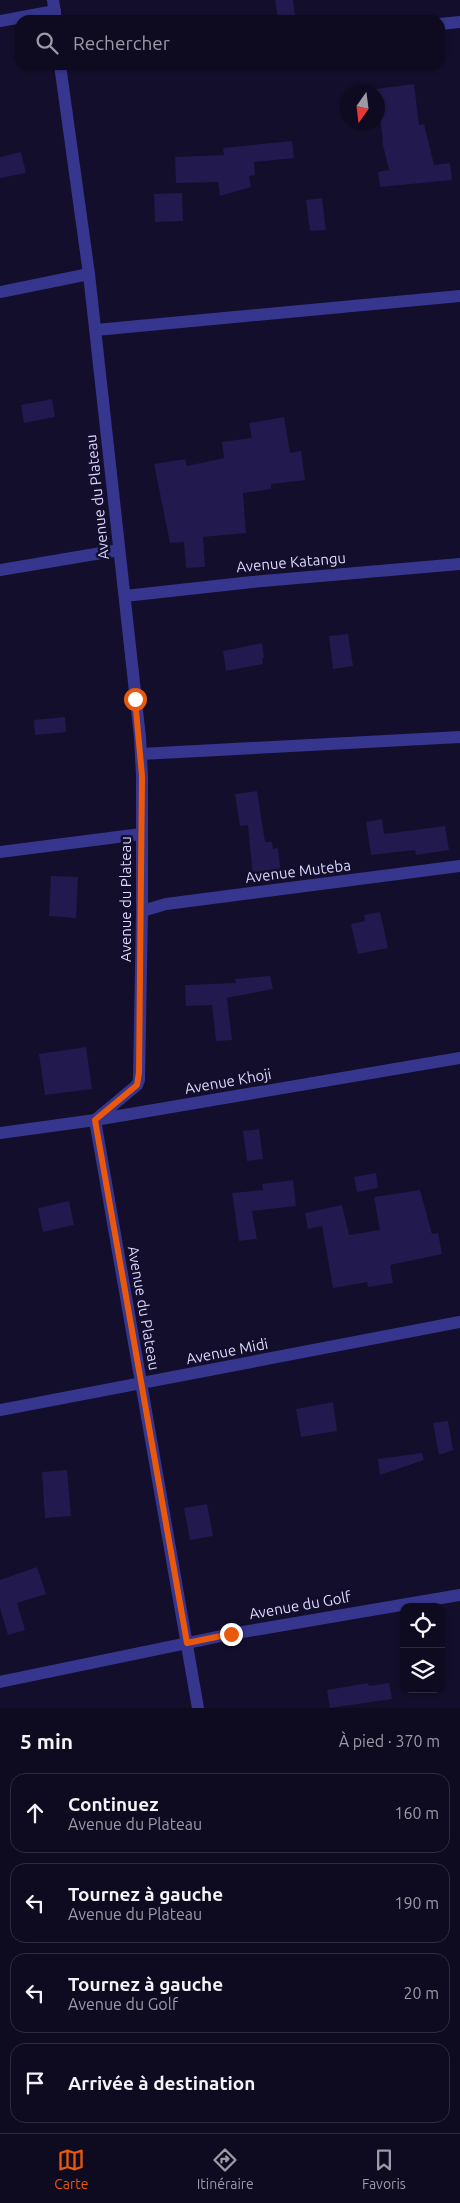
<!DOCTYPE html>
<html lang="fr">
<head>
<meta charset="utf-8">
<style>
  :root { --surface:#0e0a20; --page:#171329; --text:#f1f3f6; --muted:#9b9aa5; --line:#2e2b3e; --accent:#ea580c }
  body { margin:0; font-family:Ubuntu,sans-serif; background:var(--page); color:var(--text) }
  .controls { position:absolute; right:15px; bottom:15px; display:grid; overflow:hidden; border-radius:10px; box-shadow:0 1px 4px #0004 }
  .controls button { width:45px; height:45px; display:grid; place-items:center; padding:0; border:0; border-bottom:1px solid var(--line); background:var(--surface); color:var(--text); font:25px sans-serif }
  .compass { position:absolute; left:340px; top:85px; width:45px; height:45px; border-radius:50%; background:var(--surface); box-shadow:0 1px 4px #0004; rotate:194deg }
  .stop { position:absolute; width:15px; height:15px; margin:-11px; border:4px solid #ea580c; border-radius:50%; background:#fff }
  .stop.end { background:#ea580c; border-color:#fff; box-shadow:0 1px 5px #0008 }
  .list { margin:0; padding:0; list-style:none }
  h2 { display:flex; justify-content:space-between; align-items:center; height:65px; margin:0; padding:0 20px; font-size:21px }
  h2 small { font-size:16px; font-weight:400; color:var(--muted) }
  .list li { display:grid; grid-template-columns:32px 1fr auto; gap:15px; align-items:center; box-sizing:border-box; height:80px; margin:0 10px 10px; padding:0 10px; border:1px solid var(--line); border-radius:15px }
  .list b { display:block; font-size:19px; white-space:nowrap }
  .list p { margin:0; font-size:16px; white-space:nowrap; color:var(--muted) }
  .list em { font-size:16px; font-style:normal; color:var(--muted) }
  .icon { flex:none; width:28px; height:28px; fill:none; stroke:currentColor; stroke-width:2; stroke-linecap:round; stroke-linejoin:round }
  .map { position:relative; flex:none; width:460px; height:1708px; overflow:hidden }
  .search { position:absolute; background:var(--surface); box-shadow:0 1px 4px #0004; left:15px; right:15px; top:15px; height:55px; display:flex; align-items:center; gap:12px; box-sizing:border-box; padding:0 18px; border-radius:15px; color:var(--muted); font-size:19px }
  .sheet { height:425px; background:var(--surface) }
  nav { display:flex; justify-content:space-around; align-items:center; box-sizing:border-box; height:70px; border-top:1px solid var(--line); background:var(--surface); font-size:14px; color:var(--muted) }
  nav a { display:grid; justify-items:center; gap:2px }
  nav .on { color:var(--accent) }
  .map>svg:first-child { display:block }
  .building { fill:#22194e }
  .lines { fill:none; stroke-linecap:round; stroke-linejoin:round }
  .pedestrian { stroke:#36368e; stroke-width:12 }
  .minor { stroke:#36368e; stroke-width:12 }
  .route { stroke:#ea580c; stroke-width:6 }
  .labels { text-anchor:middle; dominant-baseline:central; stroke-width:5; stroke-linejoin:round; paint-order:stroke }
  .street-label { font-size:15px; fill:#dcd9ff; stroke:#130e2b }
</style>
</head>
<body>
<div class="map">
<svg width="460" height="1708" viewBox="0 0 460 1708">
  <rect width="100%" height="100%" fill="#130e2b"/>
  <g class="building">
    <polygon points="275,0 293,0 295,16 278,19"/>
    <polygon points="414,84 419,125 424,124 434,165 450,163 452,180 380,187 378,172 389,170 382,141 383,140 376,89"/>
    <polygon points="292,141 294,158 254,162 255,175 249,176 251,187 220,196 218,182 176,183 175,157 224,155 223,148"/>
    <polygon points="21,152 26,173 0,178 0,157"/>
    <polygon points="182,193 183,221 155,222 154,194"/>
    <polygon points="322,198 326,230 310,231 306,200"/>
    <polygon points="52,399 55,417 24,423 21,405"/>
    <polygon points="284,417 290,453 301,451 305,480 271,484 271,489 243,493 246,533 203,537 205,567 186,568 184,542 170,543 154,464 185,459 187,466 224,458 222,442 252,438 249,423"/>
    <polygon points="348,634 353,666 333,669 329,636"/>
    <polygon points="262,643 264,658 262,658 263,664 226,671 223,651"/>
    <polygon points="65,717 66,732 35,735 34,720"/>
    <polygon points="257,791 265,842 272,842 273,849 278,848 281,876 253,878 248,825 240,826 235,794"/>
    <polygon points="382,819 384,834 445,826 449,850 416,855 415,850 371,855 366,822"/>
    <polygon points="51,876 78,877 76,918 49,916"/>
    <polygon points="380,912 388,948 358,954 351,924 365,921 364,915"/>
    <polygon points="270,976 273,989 227,998 232,1040 216,1041 212,1005 186,1006 185,985 236,983 235,979"/>
    <polygon points="86,1047 92,1089 45,1095 39,1054"/>
    <polygon points="259,1129 263,1159 247,1161 243,1131"/>
    <polygon points="376,1173 378,1188 357,1192 354,1177"/>
    <polygon points="293,1180 296,1206 252,1211 257,1239 239,1241 232,1193 263,1190 262,1184"/>
    <polygon points="420,1190 432,1234 438,1233 442,1254 390,1265 393,1283 368,1287 367,1282 333,1288 322,1226 308,1229 305,1213 342,1205 349,1235 380,1230 374,1197"/>
    <polygon points="69,1201 74,1225 43,1232 38,1208"/>
    <polygon points="333,1402 337,1431 301,1437 296,1409"/>
    <polygon points="448,1421 453,1450 439,1455 433,1423"/>
    <polygon points="422,1453 424,1460 380,1475 378,1459"/>
    <polygon points="67,1470 71,1516 45,1518 42,1472"/>
    <polygon points="207,1504 213,1536 190,1540 184,1508"/>
    <polygon points="37,1567 46,1594 17,1603 25,1630 8,1635 0,1608 0,1580"/>
    <polygon points="368,1683 369,1686 389,1683 392,1699 330,1708 327,1690"/>
  </g>
  <g class="lines">
    <polyline class="pedestrian" points="141,754 460,737"/>
    <g class="minor">
      <polyline points="53,0 56,20"/>
      <polyline points="0,21 55,11"/>
      <polyline points="440,24 460,22"/>
      <polyline points="60,65 89,274 140,737 142,776 142,911 139,1080 137,1085 95,1120 198,1708"/>
      <polyline points="0,292 89,274"/>
      <polyline points="96,330 460,296"/>
      <polyline points="0,570 119,550"/>
      <polyline points="125,596 252,582 460,564"/>
      <polyline points="0,852 141,834"/>
      <polyline points="142,911 166,904 460,866"/>
      <polyline points="0,1133 95,1120 460,1058"/>
      <polyline points="0,1410 460,1322"/>
      <polyline points="0,1682 231,1634 460,1595"/>
    </g>
  </g>
  <g class="lines">
    <polyline class="route" points="135,699 142,776 139,1073 137,1085 95,1120 187,1643 231,1634"/>
  </g>
  <g class="labels">
    <g class="street-label">
      <text transform="translate(97 497) rotate(-96)">Avenue du Plateau</text>
      <text transform="translate(291 562) rotate(-5)">Avenue Katangu</text>
      <text transform="translate(298 871) rotate(-7)">Avenue Muteba</text>
      <text transform="translate(125 899) rotate(-90)">Avenue du Plateau</text>
      <text transform="translate(228 1081) rotate(-10)">Avenue Khoji</text>
      <text transform="translate(144 1308) rotate(80)">Avenue du Plateau</text>
      <text transform="translate(227 1351) rotate(-11)">Avenue Midi</text>
      <text transform="translate(300 1605) rotate(-10)">Avenue du Golf</text>
    </g>
  </g>
</svg>
<div class="controls">
<button><svg class="icon" aria-label="locate" viewBox="0 0 24 24"><circle cx="12" cy="12" r="6"/><path d="M12 2v4M12 18v4M2 12h4M18 12h4"/></svg></button>
<button><svg class="icon" aria-label="layers" viewBox="0 0 24 24"><path d="M12 4l9 5-9 5-9-5zM3 14l9 5 9-5"/></svg></button>
</div>
<svg class="compass" viewBox="-18 -18 36 36"><path d="M0-13l5 13h-10z" fill="#e53935"/><path d="M0 13l5-13h-10z" fill="#9b9aa5"/></svg>
<div class="stop" style="left:135px;top:699px"></div>
<div class="stop end" style="left:231px;top:1634px"></div>
<div class="search"><svg class="icon" aria-label="search" viewBox="0 0 24 24"><circle cx="10" cy="10" r="6"/><path d="M15 15l6 6"/></svg>Rechercher</div>
</div>
<section class="sheet">
<h2>5 min<small>À pied · 370 m</small></h2>
<ul class="list">
<li><svg class="icon" aria-label="ahead" viewBox="0 0 24 24"><path d="M12 20V5M6 11l6-6 6 6"/></svg><div><b>Continuez</b><p>Avenue du Plateau</p></div><em>160 m</em></li>
<li><svg class="icon" aria-label="left" viewBox="0 0 24 24"><path d="M17 20v-9H6M10 6l-5 5 5 5"/></svg><div><b>Tournez à gauche</b><p>Avenue du Plateau</p></div><em>190 m</em></li>
<li><svg class="icon" aria-label="left" viewBox="0 0 24 24"><path d="M17 20v-9H6M10 6l-5 5 5 5"/></svg><div><b>Tournez à gauche</b><p>Avenue du Golf</p></div><em>20 m</em></li>
<li><svg class="icon" aria-label="arrive" viewBox="0 0 24 24"><path d="M6 21V4h12l-3 4 3 4H6"/></svg><div><b>Arrivée à destination</b></div></li>
</ul>
</section>
<nav>
<a class="on"><svg class="icon" aria-label="map" viewBox="0 0 24 24"><path d="M3 6l6-2 6 2 6-2v14l-6 2-6-2-6 2zM9 4v14M15 6v14"/></svg>Carte</a>
<a><svg class="icon" aria-label="directions" viewBox="0 0 24 24"><path d="M12 3l9 9-9 9-9-9zM9 14v-3h6M13 9l2 2-2 2"/></svg>Itinéraire</a>
<a><svg class="icon" aria-label="saved" viewBox="0 0 24 24"><path d="M7 4h10v16l-5-4-5 4z"/></svg>Favoris</a>
</nav>
</body>
</html>
